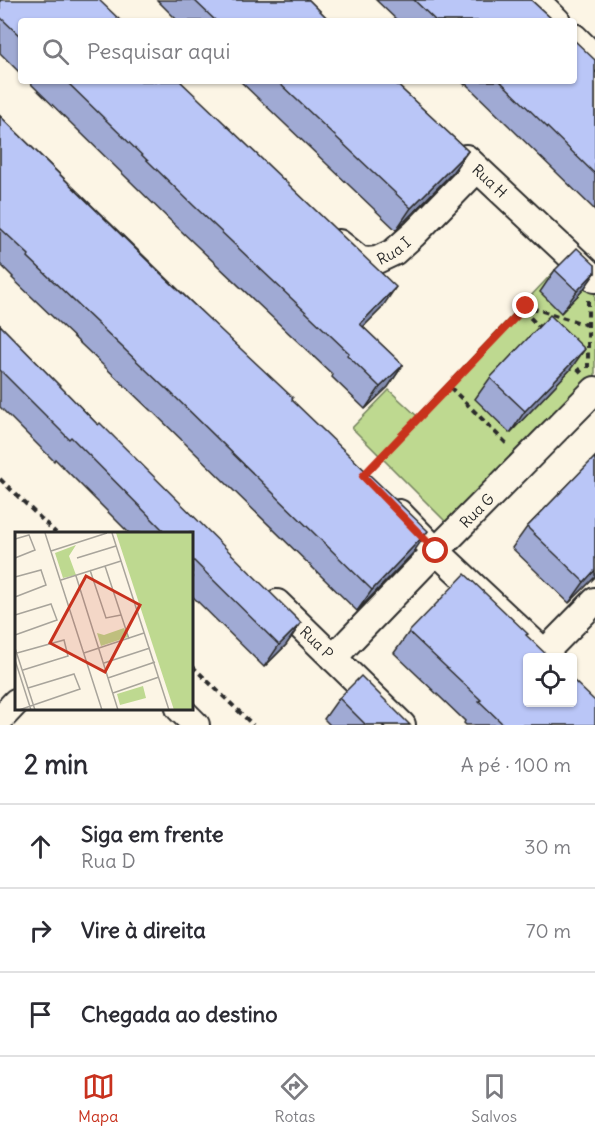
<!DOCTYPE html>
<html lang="pt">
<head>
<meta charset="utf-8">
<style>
  :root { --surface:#fff; --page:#f2f2f3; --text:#2b2b33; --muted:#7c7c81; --line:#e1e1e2; --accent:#c8321e }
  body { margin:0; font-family:Delius,sans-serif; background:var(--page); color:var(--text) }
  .controls { position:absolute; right:18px; bottom:18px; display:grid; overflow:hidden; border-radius:6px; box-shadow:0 2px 4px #0004 }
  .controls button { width:54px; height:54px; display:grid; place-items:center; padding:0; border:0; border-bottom:2px solid var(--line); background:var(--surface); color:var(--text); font:30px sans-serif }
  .stop { position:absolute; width:18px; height:18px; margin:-14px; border:4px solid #c8321e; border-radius:50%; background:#fff }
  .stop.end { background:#c8321e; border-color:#fff; box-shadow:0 2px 6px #0008 }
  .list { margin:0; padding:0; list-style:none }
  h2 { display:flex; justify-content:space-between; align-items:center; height:78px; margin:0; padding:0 24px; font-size:26px }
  h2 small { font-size:20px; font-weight:400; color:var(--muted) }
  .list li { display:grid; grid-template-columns:39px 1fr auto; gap:18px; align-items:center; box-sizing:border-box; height:84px; padding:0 24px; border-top:2px solid var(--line) }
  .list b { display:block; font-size:22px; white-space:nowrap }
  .list p { margin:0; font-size:20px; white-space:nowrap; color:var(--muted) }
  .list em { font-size:20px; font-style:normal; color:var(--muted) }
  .icon { flex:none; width:33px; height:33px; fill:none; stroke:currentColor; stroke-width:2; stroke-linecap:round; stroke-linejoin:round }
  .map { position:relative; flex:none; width:595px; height:725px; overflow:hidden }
  .search { position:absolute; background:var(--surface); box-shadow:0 2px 4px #0004; left:18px; right:18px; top:18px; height:66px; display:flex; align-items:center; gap:15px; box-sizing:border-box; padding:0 21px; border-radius:6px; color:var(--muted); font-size:22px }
  .sheet { height:330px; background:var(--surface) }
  nav { display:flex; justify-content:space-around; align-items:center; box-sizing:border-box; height:84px; border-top:2px solid var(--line); background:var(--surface); font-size:16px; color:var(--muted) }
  nav a { display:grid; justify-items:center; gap:3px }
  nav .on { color:var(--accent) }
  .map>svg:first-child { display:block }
  .green { fill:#bed990; stroke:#74825e; stroke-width:1.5 }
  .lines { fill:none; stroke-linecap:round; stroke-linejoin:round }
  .minor-casing { stroke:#2b2b2b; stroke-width:30 }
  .path { stroke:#2b2b2b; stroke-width:4; stroke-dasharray:6 4.5; stroke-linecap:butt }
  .minor { stroke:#fcf5e5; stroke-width:26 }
  .wall { fill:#a0aad4; stroke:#2b2b2b; stroke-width:1.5 }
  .shaded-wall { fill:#828bad; stroke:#2b2b2b; stroke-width:1.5 }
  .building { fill:#bac6f7; stroke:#2b2b2b; stroke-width:1.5 }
  .route { stroke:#c8321e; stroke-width:8 }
  .labels { text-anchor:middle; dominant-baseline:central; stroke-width:6; stroke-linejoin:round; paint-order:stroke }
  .street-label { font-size:15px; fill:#2b2b2b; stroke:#fcf5e5 }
  .inset-road { fill:none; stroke:#a8a49b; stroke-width:1.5 }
  .view { fill:#c8321e; fill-opacity:0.15; stroke:#c8321e; stroke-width:3 }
  .inset-edge { fill:none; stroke:#2b2b2b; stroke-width:3 }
</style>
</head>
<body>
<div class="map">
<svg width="595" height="725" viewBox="0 0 595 725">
  <rect width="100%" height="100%" fill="#fcf5e5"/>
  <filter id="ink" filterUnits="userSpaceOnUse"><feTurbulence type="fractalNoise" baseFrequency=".0167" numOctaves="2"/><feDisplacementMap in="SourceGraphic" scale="12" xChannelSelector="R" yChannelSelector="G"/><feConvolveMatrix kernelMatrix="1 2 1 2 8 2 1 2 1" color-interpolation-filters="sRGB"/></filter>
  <g filter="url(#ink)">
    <polygon class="green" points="563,262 595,292 595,384 455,524 446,522 352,428 389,390 417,416"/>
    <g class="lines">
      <defs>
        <g id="minor">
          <polyline points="536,0 557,21"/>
          <polyline points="574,37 595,58"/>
          <path id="s1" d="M466,158L595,279"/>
          <path id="s2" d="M339,243L359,259L367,261L377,260L394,252L414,234L477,169"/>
          <polyline points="399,513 436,551 550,658"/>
          <path id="s3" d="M277,603L402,725"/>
          <polyline points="545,652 595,601"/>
          <path id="s4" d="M333,658L436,551L595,390"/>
          <polyline points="179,708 196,725"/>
          <polyline points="0,719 16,702"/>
        </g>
      </defs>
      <use href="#minor" class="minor-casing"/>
      <g class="path">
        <polyline points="588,300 588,368"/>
        <polyline points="523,310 541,329"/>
        <polyline points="570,361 582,373"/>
        <polyline points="450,387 508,445"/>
        <polyline points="363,476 526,306 587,325"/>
        <polyline points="0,479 56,533"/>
        <polyline points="192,666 253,725"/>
      </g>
      <use href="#minor" class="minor"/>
    </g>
    <g class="wall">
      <polygon points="0,0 21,21 21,74 0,53"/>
      <polygon points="157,0 309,0 330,21 178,21"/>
      <polygon points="376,0 531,0 554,21 398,21"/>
      <polygon points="595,60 595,210 466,84 465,85 461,81 574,81"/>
      <polygon points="28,81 180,81 381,309 363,327 403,365 388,387 365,409 332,377 333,375 178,228"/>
      <polygon points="240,81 393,81 468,151 452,173 396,230"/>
      <polygon points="0,116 292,400 413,553 357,611 150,409 150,410 12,278 13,277 0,264"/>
      <polygon points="595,265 595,273 583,290 561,313 540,292 555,270"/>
      <polygon points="0,325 98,425 301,623 286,645 264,667 192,596 192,533 129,533 55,459 54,461 0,407"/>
      <polygon points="570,370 510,433 475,399 490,378"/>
      <polygon points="595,457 595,577 569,603 512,548 527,527"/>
      <polygon points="409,632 526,636 595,725 466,725 464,723 465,721 394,653"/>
      <polygon points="339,698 410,725 330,725 324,719"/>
    </g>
    <g class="shaded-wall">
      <polygon points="468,151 452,173 396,230 411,208"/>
      <polygon points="595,272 595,273 583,290 561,313 577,291"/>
      <polygon points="396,287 381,309 345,345 360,324"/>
      <polygon points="585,349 570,370 510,433 525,411"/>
      <polygon points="403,365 388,387 365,409 380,387"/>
      <polygon points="428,531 413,553 357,611 372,590"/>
      <polygon points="595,570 595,577 569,603 584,582"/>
      <polygon points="301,623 286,645 264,667 279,645"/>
    </g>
    <g class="building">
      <polygon points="0,0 99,0 121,21 21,21 21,37 0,17"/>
      <polygon points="194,0 309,0 330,21 216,21"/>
      <polygon points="414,0 531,0 554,21 436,21"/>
      <polygon points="574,40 595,60 595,174 500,81 574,81"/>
      <polygon points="66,81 180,81 396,287 360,324 403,365 380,387 347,355 349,353 194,206"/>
      <polygon points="277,81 393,81 468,151 411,208"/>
      <polygon points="0,116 158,271 293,398 292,400 428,531 372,590 166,388 165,388 28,257 29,255 0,228"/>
      <polygon points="577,248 595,265 595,272 577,291 555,270"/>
      <polygon points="550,315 585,349 525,411 490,378"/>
      <polygon points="0,325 98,425 100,423 301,623 279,645 192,559 192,533 166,533 71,437 69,439 0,370"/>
      <polygon points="595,457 595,570 584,582 527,527"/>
      <polygon points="465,574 528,634 526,635 549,657 528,657 528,702 573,702 573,680 595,701 595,725 504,725 479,701 481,700 409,632"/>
      <polygon points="361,676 410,725 366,725 339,698"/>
    </g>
  </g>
  <g class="lines" filter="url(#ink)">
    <polyline class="route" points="436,551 363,476 526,306"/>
  </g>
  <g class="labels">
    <g class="street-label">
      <text stroke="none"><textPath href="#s1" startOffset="33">Rua H</textPath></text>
      <text stroke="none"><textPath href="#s2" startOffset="63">Rua I</textPath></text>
      <text stroke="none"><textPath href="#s4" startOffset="206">Rua G</textPath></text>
      <text stroke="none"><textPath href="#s3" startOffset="56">Rua P</textPath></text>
    </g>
  </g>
  <g transform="translate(15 532)">
    <rect width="178" height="178" fill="#fcf5e5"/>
    <path d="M101,1H178V178H159ZM61,13L54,24L61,43L48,46L40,21ZM109,96L113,105L86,114L82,101L89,103ZM128,154L131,166L105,173L102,162Z" fill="#bed990"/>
    <path class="inset-road" d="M30,1L87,178M97,1L154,178M0,7L14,3L20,18L0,26M36,19L92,1M62,26L101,14M90,34L114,107M75,38L91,86L106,83M61,44L103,178M0,45L26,38L31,53L0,65M46,48L106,29M0,83L36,72L42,88L0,103M0,116L20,178M2,121L49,108L53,124L8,138M69,121L129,101M0,128L16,178M89,131L135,116M93,146L140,130M98,161L144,145M4,178L65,157L59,142L13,156"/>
    <path class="view" d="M71,44L125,73L90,140L35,111Z"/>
    <rect width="178" height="178" class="inset-edge"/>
  </g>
</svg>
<div class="controls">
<button><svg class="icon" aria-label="locate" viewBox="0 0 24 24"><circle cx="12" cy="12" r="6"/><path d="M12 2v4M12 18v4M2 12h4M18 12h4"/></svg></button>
</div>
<div class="stop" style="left:436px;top:551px"></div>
<div class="stop end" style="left:526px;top:306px"></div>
<div class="search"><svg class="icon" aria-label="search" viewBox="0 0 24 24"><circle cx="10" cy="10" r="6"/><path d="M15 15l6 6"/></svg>Pesquisar aqui</div>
</div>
<section class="sheet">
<h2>2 min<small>A pé · 100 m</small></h2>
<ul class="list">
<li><svg class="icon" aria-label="ahead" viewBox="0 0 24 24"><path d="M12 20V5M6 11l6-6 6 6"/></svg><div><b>Siga em frente</b><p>Rua D</p></div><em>30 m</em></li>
<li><svg class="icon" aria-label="right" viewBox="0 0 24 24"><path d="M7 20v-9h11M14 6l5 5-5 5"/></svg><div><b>Vire à direita</b></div><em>70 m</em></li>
<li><svg class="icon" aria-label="arrive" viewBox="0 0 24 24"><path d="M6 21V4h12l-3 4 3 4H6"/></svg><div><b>Chegada ao destino</b></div></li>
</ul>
</section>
<nav>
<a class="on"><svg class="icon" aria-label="map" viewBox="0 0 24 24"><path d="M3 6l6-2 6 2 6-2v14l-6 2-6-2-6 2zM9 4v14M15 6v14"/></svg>Mapa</a>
<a><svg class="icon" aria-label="directions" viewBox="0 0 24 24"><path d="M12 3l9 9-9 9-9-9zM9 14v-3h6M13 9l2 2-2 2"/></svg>Rotas</a>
<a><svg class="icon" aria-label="saved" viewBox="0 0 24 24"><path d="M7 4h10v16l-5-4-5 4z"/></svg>Salvos</a>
</nav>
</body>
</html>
